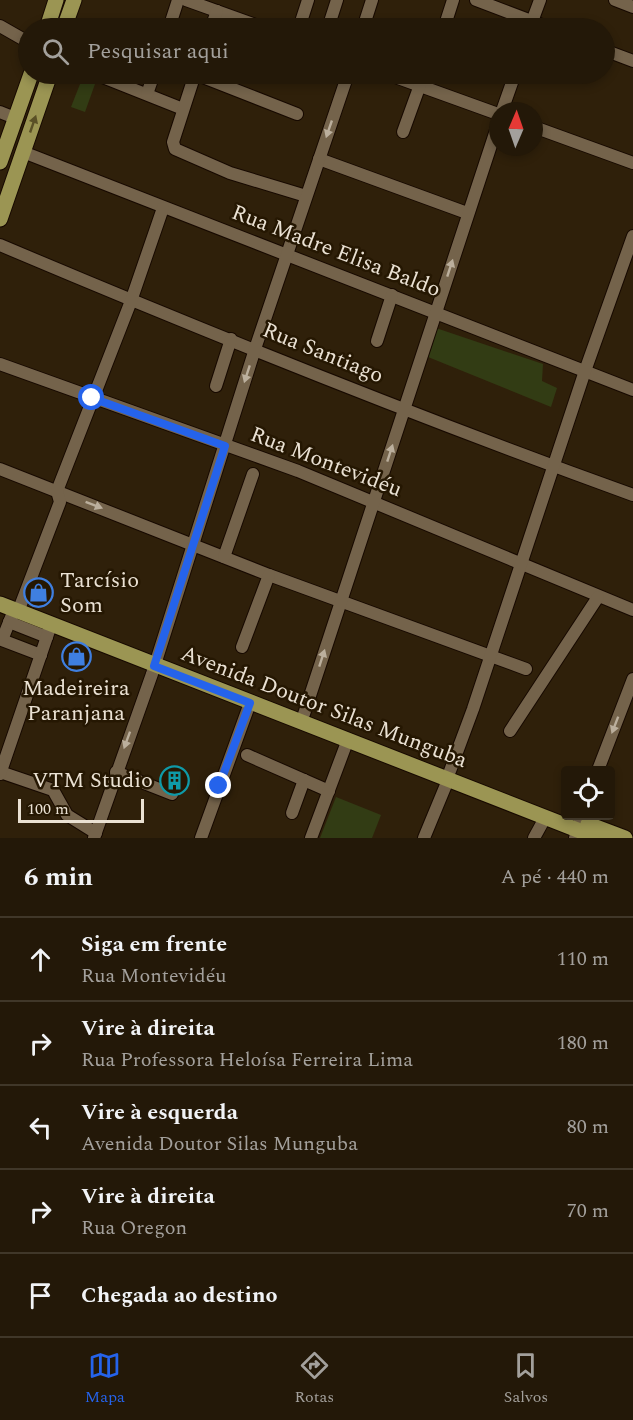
<!DOCTYPE html>
<html lang="pt">
<head>
<meta charset="utf-8">
<style>
  :root { --surface:#231808; --page:#2f2516; --text:#f1f3f6; --muted:#a3a09c; --line:#403729; --accent:#2563eb }
  body { margin:0; font-family:Spectral,serif; background:var(--page); color:var(--text) }
  .controls { position:absolute; right:18px; bottom:18px; display:grid; overflow:hidden; border-radius:6px; box-shadow:0 3px 9px #0003 }
  .controls button { width:54px; height:54px; display:grid; place-items:center; padding:0; border:0; border-bottom:2px solid var(--line); background:var(--surface); color:var(--text); font:30px sans-serif }
  .compass { position:absolute; left:489px; top:102px; width:54px; height:54px; border-radius:50%; background:var(--surface); box-shadow:0 3px 9px #0003; rotate:2deg }
  .scale { position:absolute; left:18px; bottom:15px; width:126px; box-sizing:border-box; padding-left:6px; border:3px solid #eae1d3; border-top:0; font-size:16px; line-height:21px; white-space:nowrap; color:#eae1d3; -webkit-text-stroke:4px #251702; paint-order:stroke }
  .stop { position:absolute; width:18px; height:18px; margin:-14px; border:4px solid #2563eb; border-radius:50%; background:#fff }
  .stop.end { background:#2563eb; border-color:#fff; box-shadow:0 2px 6px #0008 }
  .list { margin:0; padding:0; list-style:none }
  h2 { display:flex; justify-content:space-between; align-items:center; height:78px; margin:0; padding:0 24px; font-size:26px }
  h2 small { font-size:20px; font-weight:400; color:var(--muted) }
  .list li { display:grid; grid-template-columns:39px 1fr auto; gap:18px; align-items:center; box-sizing:border-box; height:84px; padding:0 24px; border-top:2px solid var(--line) }
  .list b { display:block; font-size:22px; white-space:nowrap }
  .list p { margin:0; font-size:20px; white-space:nowrap; color:var(--muted) }
  .list em { font-size:20px; font-style:normal; color:var(--muted) }
  .icon { flex:none; width:33px; height:33px; fill:none; stroke:currentColor; stroke-width:2; stroke-linecap:round; stroke-linejoin:round }
  .map { position:relative; flex:none; width:633px; height:838px; overflow:hidden }
  .search { position:absolute; background:var(--surface); box-shadow:0 3px 9px #0003; left:18px; right:18px; top:18px; height:66px; display:flex; align-items:center; gap:15px; box-sizing:border-box; padding:0 21px; border-radius:33px; color:var(--muted); font-size:22px }
  .sheet { height:498px; background:var(--surface) }
  nav { display:flex; justify-content:space-around; align-items:center; box-sizing:border-box; height:84px; border-top:2px solid var(--line); background:var(--surface); font-size:16px; color:var(--muted) }
  nav a { display:grid; justify-items:center; gap:3px }
  nav .on { color:var(--accent) }
  .map>svg:first-child { display:block }
  .green { fill:#323c14 }
  .lines { fill:none; stroke-linecap:round; stroke-linejoin:round }
  .minor-casing { stroke:#170900; stroke-width:14 }
  .major-casing { stroke:#170900; stroke-width:17 }
  .minor { stroke:#74634b; stroke-width:12 }
  .major { stroke:#9b9553; stroke-width:15 }
  .oneway { fill:#5a5026 }
  .oneway2 { fill:#bbaf9d }
  .route { stroke:#2563eb; stroke-width:8 }
  .labels { text-anchor:middle; dominant-baseline:central; stroke-width:5; stroke-linejoin:round; paint-order:stroke }
  .street-label { font-size:22px; fill:#eae1d3; stroke:#251702 }
  .poi-label { font-size:22px; fill:#eae1d3; stroke:#251702; text-anchor:start }
</style>
</head>
<body>
<div class="map">
<svg width="633" height="838" viewBox="0 0 633 838">
  <rect width="100%" height="100%" fill="#2f200a"/>
  <g class="green">
    <polygon points="82,79 95,84 85,112 71,107"/>
    <polygon points="436,328 543,364 542,381 557,388 551,407 428,357"/>
    <polygon points="336,797 381,815 372,838 320,838"/>
  </g>
  <g class="lines">
    <defs>
      <g id="minor">
        <polyline points="186,0 264,28"/>
        <polyline points="476,0 550,28"/>
        <polyline points="615,0 633,7"/>
        <polyline points="0,26 28,42"/>
        <polyline points="530,27 540,0"/>
        <polyline points="169,28 178,0"/>
        <polyline points="211,28 217,11"/>
        <polyline points="299,28 308,0"/>
        <polyline points="328,28 337,0"/>
        <polyline points="363,28 372,0"/>
        <polyline points="444,28 453,0"/>
        <polyline points="604,50 633,61"/>
        <polyline points="95,74 183,109"/>
        <polyline points="195,74 173,142 175,149 230,173 306,196"/>
        <polyline points="195,74 297,114"/>
        <polyline points="387,74 498,114"/>
        <polyline points="147,94 154,74"/>
        <polyline points="502,111 515,74"/>
        <polyline points="0,112 15,118"/>
        <polyline points="534,127 633,163"/>
        <polyline points="403,132 420,85"/>
        <polyline points="23,152 633,390"/>
        <polyline points="319,159 467,213"/>
        <path d="M0,245C208,333 420,418 633,495"/>
        <polyline points="377,341 392,295"/>
        <polyline points="0,364 298,471 633,610"/>
        <polyline points="216,386 231,339"/>
        <polyline points="0,469 269,575 526,669"/>
        <polyline points="224,557 253,474"/>
        <polyline points="21,604 60,502 57,491 131,301 163,208"/>
        <polyline points="14,610 2,640 41,655"/>
        <polyline points="9,622 47,637"/>
        <polyline points="242,647 269,575"/>
        <polyline points="304,714 498,124"/>
        <polyline points="510,731 598,597"/>
        <polyline points="247,755 329,791"/>
        <polyline points="598,770 633,679"/>
        <polyline points="450,771 473,709 585,371 633,236"/>
        <polyline points="0,772 53,790 67,815 96,833"/>
        <polyline points="116,772 172,794"/>
        <polyline points="0,774 51,625"/>
        <polyline points="292,813 304,780"/>
        <polyline points="94,838 152,674 255,349 348,74"/>
        <polyline points="201,838 250,703"/>
        <polyline points="311,838 347,742"/>
        <polyline points="424,838 448,780"/>
        <polyline points="534,838 545,818"/>
        <polyline points="575,838 581,816"/>
      </g>
      <g id="major">
        <polyline points="47,28 56,0"/>
        <polyline points="64,28 74,0"/>
        <polyline points="0,162 31,74"/>
        <polyline points="0,219 50,74"/>
        <polyline points="0,604 598,838"/>
        <polyline points="588,824 625,838"/>
      </g>
    </defs>
    <use href="#minor" class="minor-casing"/>
    <use href="#major" class="major-casing"/>
    <use href="#minor" class="minor"/>
    <use href="#major" class="major"/>
  </g>
  <defs><path id="oneway-solid" d="M-6-.8H1V-3.2L6.5 0L1 3.2V.8H-6Z" transform="scale(1.5)"/></defs>
  <use class="oneway" href="#oneway-solid" transform="translate(33 124) rotate(-71)"/>
  <g class="oneway2">
    <use href="#oneway-solid" transform="translate(329 129) rotate(109)"/>
    <use href="#oneway-solid" transform="translate(450 268) rotate(-72)"/>
    <use href="#oneway-solid" transform="translate(247 374) rotate(108)"/>
    <use href="#oneway-solid" transform="translate(390 453) rotate(-72)"/>
    <use href="#oneway-solid" transform="translate(94 505) rotate(21)"/>
    <use href="#oneway-solid" transform="translate(322 658) rotate(-72)"/>
    <use href="#oneway-solid" transform="translate(615 725) rotate(111)"/>
    <use href="#oneway-solid" transform="translate(127 740) rotate(110)"/>
  </g>
  <g class="lines">
    <polyline class="route" points="92,398 225,446 154,666 250,703 219,786"/>
  </g>
  <defs>
    <symbol id="shop-ring" viewBox="-11 -11 22 22"><circle r="9.5" fill="#251702" stroke="#3f7fe0" stroke-width="1.5"/><path d="M-5-2.5h2.3a2.7 3.5 0 0 1 5.4 0H5L5.5 6h-11ZM-1.5-2.5h3a1.5 2.3 0 0 0-3 0Z" fill="#3f7fe0"/></symbol>
    <symbol id="building-ring" viewBox="-11 -11 22 22"><circle r="9.5" fill="#251702" stroke="#0f9aa8" stroke-width="1.5"/><path d="M-4-6H4V6H1V3H-1V6H-4ZM-2.5-4.3h1.7v1.8h-1.7ZM.8-4.3h1.7v1.8H.8ZM-2.5-1h1.7V.8h-1.7ZM.8-1h1.7V.8H.8Z" fill="#0f9aa8"/></symbol>
  </defs>
  <g fill-rule="evenodd">
    <use href="#shop-ring" x="22" y="576" width="33" height="33"/>
    <use href="#shop-ring" x="60" y="640" width="33" height="33"/>
    <use href="#building-ring" x="158" y="764" width="33" height="33"/>
  </g>
  <g class="labels">
    <g class="street-label">
      <text transform="translate(336 251) rotate(21)">Rua Madre Elisa Baldo</text>
      <text transform="translate(323 353) rotate(22)">Rua Santiago</text>
      <text transform="translate(326 462) rotate(21)">Rua Montevidéu</text>
      <text transform="translate(324 707) rotate(21)">Avenida Doutor Silas Munguba</text>
    </g>
    <g class="poi-label">
      <text x="60" y="580">Tarcísio<tspan x="60" dy="25">Som</tspan></text>
      <text x="76" y="688" text-anchor="middle">Madeireira<tspan x="76" dy="25">Paranjana</tspan></text>
      <text x="153" y="780" text-anchor="end">VTM Studio</text>
    </g>
  </g>
</svg>
<div class="controls">
<button><svg class="icon" aria-label="locate" viewBox="0 0 24 24"><circle cx="12" cy="12" r="6"/><path d="M12 2v4M12 18v4M2 12h4M18 12h4"/></svg></button>
</div>
<svg class="compass" viewBox="-18 -18 36 36"><path d="M0-13l5 13h-10z" fill="#e53935"/><path d="M0 13l5-13h-10z" fill="#a3a09c"/></svg>
<div class="scale">100 m</div>
<div class="stop" style="left:92px;top:398px"></div>
<div class="stop end" style="left:219px;top:786px"></div>
<div class="search"><svg class="icon" aria-label="search" viewBox="0 0 24 24"><circle cx="10" cy="10" r="6"/><path d="M15 15l6 6"/></svg>Pesquisar aqui</div>
</div>
<section class="sheet">
<h2>6 min<small>A pé · 440 m</small></h2>
<ul class="list">
<li><svg class="icon" aria-label="ahead" viewBox="0 0 24 24"><path d="M12 20V5M6 11l6-6 6 6"/></svg><div><b>Siga em frente</b><p>Rua Montevidéu</p></div><em>110 m</em></li>
<li><svg class="icon" aria-label="right" viewBox="0 0 24 24"><path d="M7 20v-9h11M14 6l5 5-5 5"/></svg><div><b>Vire à direita</b><p>Rua Professora Heloísa Ferreira Lima</p></div><em>180 m</em></li>
<li><svg class="icon" aria-label="left" viewBox="0 0 24 24"><path d="M17 20v-9H6M10 6l-5 5 5 5"/></svg><div><b>Vire à esquerda</b><p>Avenida Doutor Silas Munguba</p></div><em>80 m</em></li>
<li><svg class="icon" aria-label="right" viewBox="0 0 24 24"><path d="M7 20v-9h11M14 6l5 5-5 5"/></svg><div><b>Vire à direita</b><p>Rua Oregon</p></div><em>70 m</em></li>
<li><svg class="icon" aria-label="arrive" viewBox="0 0 24 24"><path d="M6 21V4h12l-3 4 3 4H6"/></svg><div><b>Chegada ao destino</b></div></li>
</ul>
</section>
<nav>
<a class="on"><svg class="icon" aria-label="map" viewBox="0 0 24 24"><path d="M3 6l6-2 6 2 6-2v14l-6 2-6-2-6 2zM9 4v14M15 6v14"/></svg>Mapa</a>
<a><svg class="icon" aria-label="directions" viewBox="0 0 24 24"><path d="M12 3l9 9-9 9-9-9zM9 14v-3h6M13 9l2 2-2 2"/></svg>Rotas</a>
<a><svg class="icon" aria-label="saved" viewBox="0 0 24 24"><path d="M7 4h10v16l-5-4-5 4z"/></svg>Salvos</a>
</nav>
</body>
</html>
